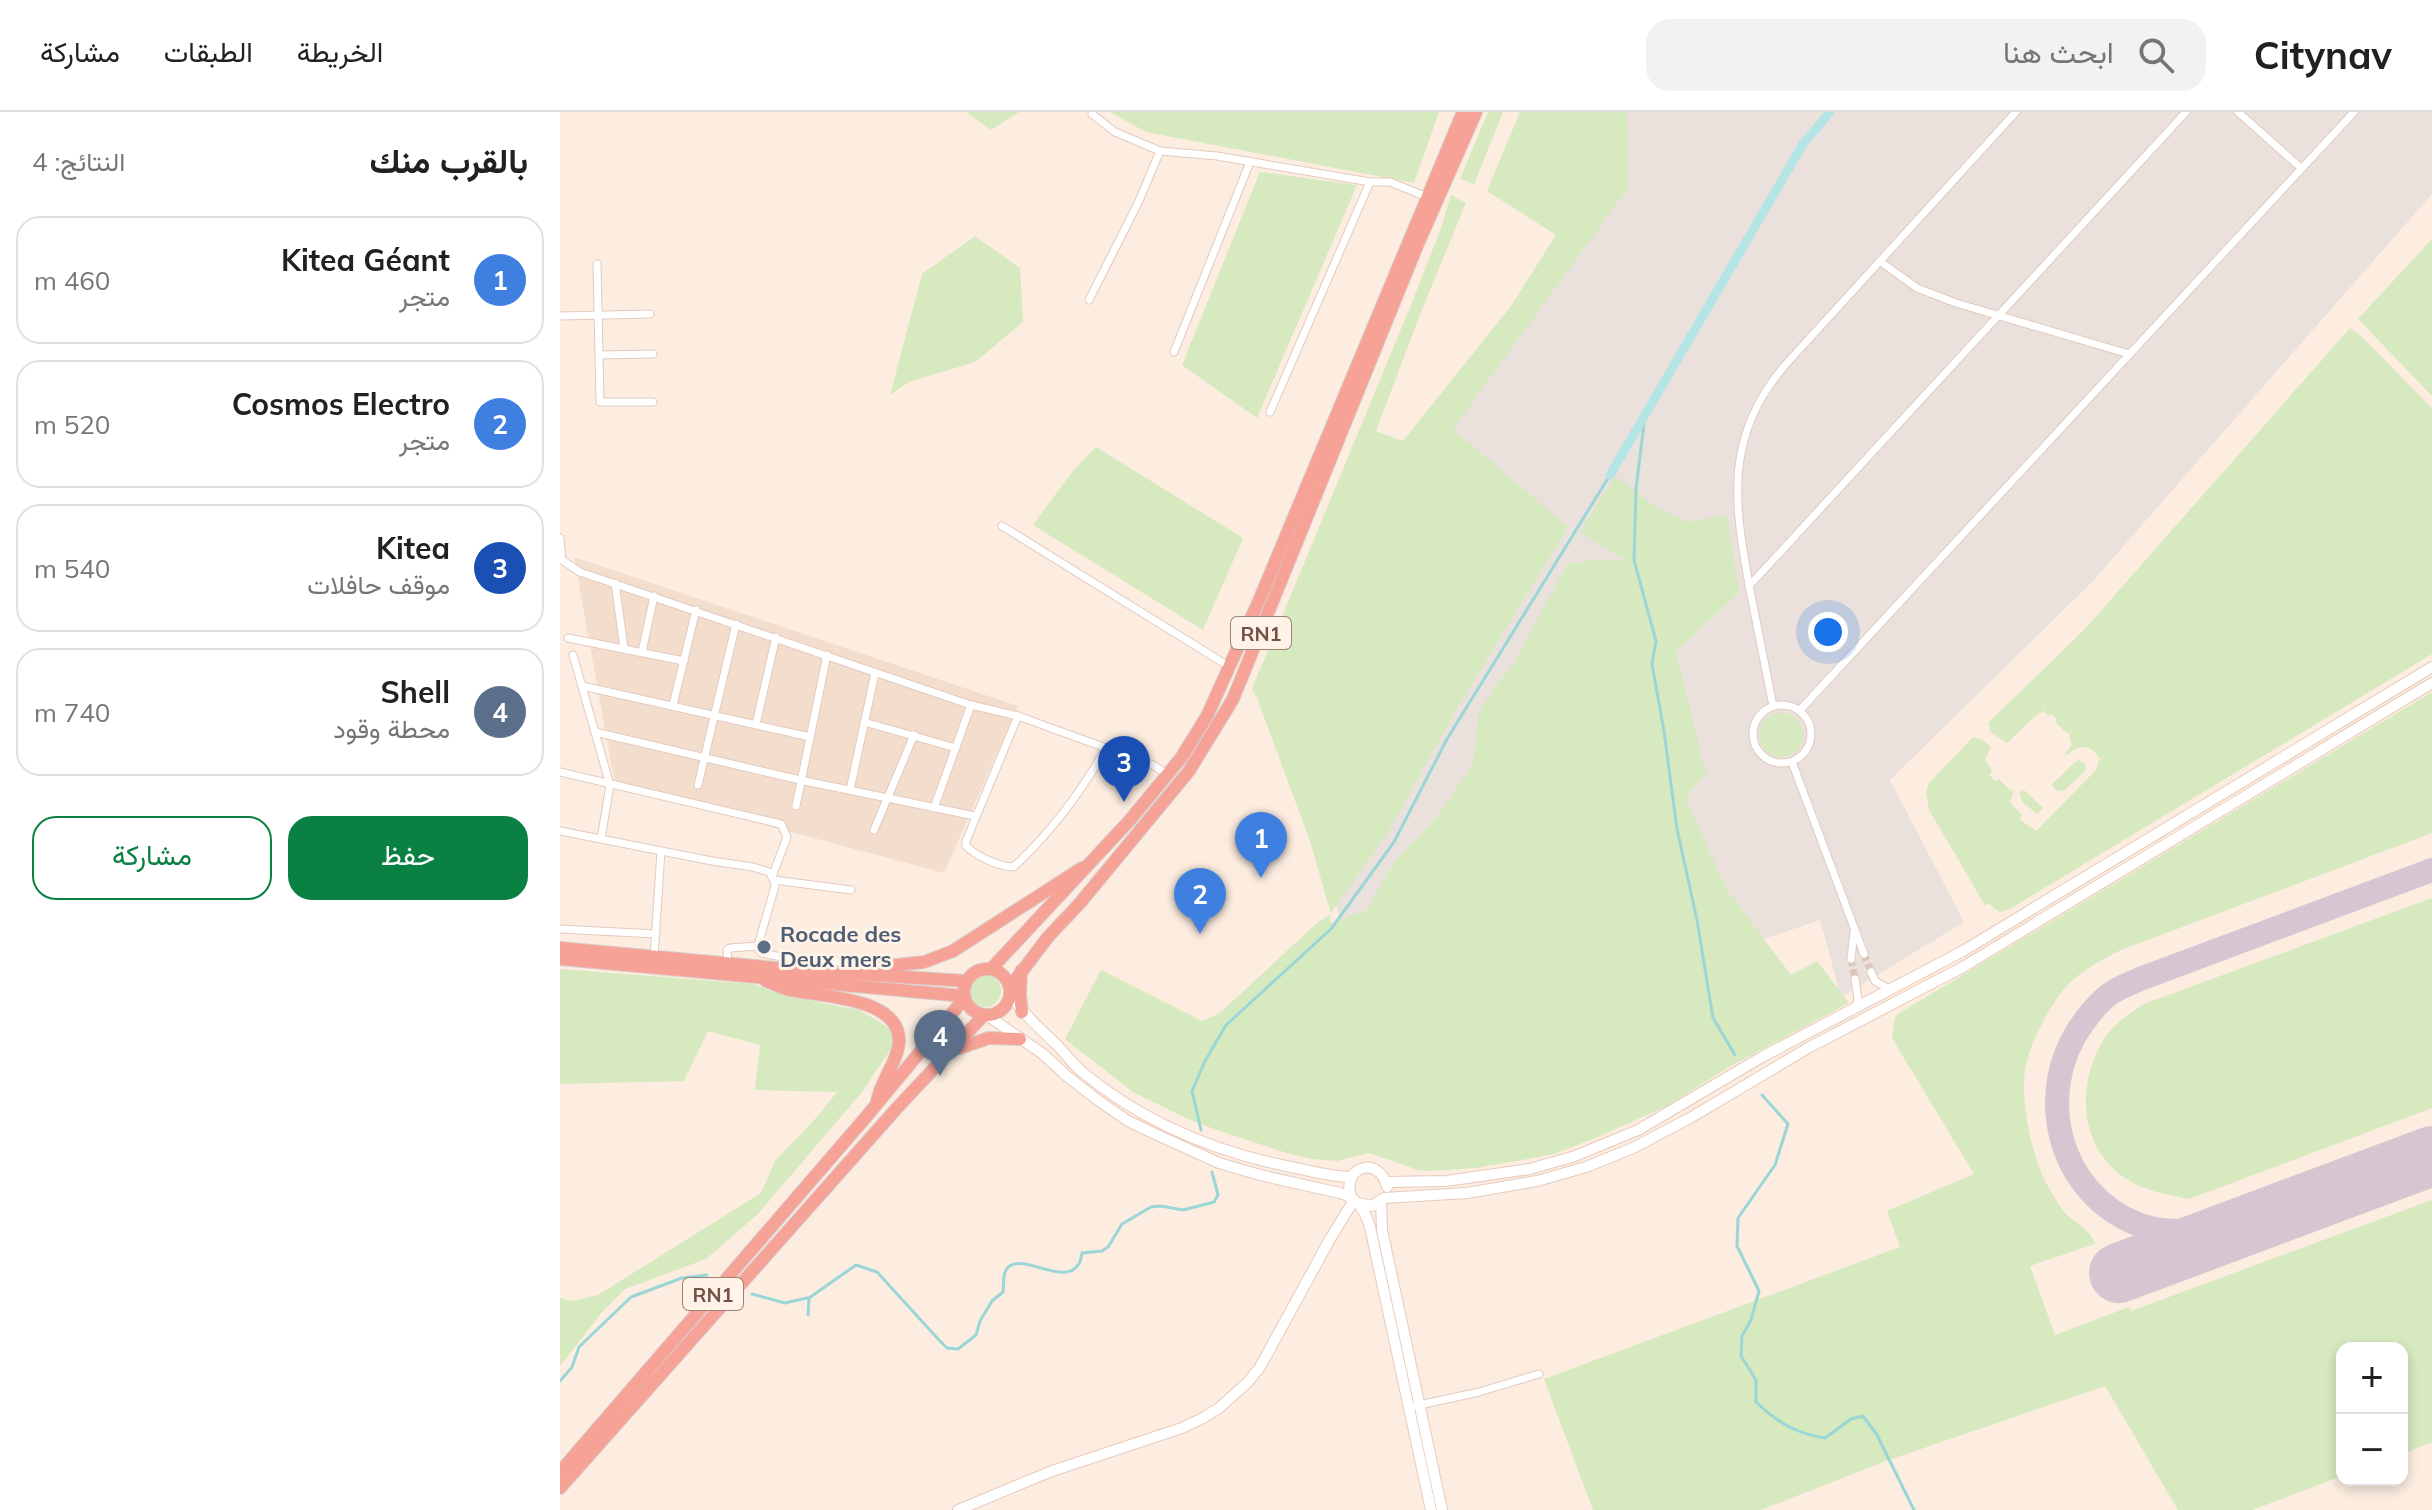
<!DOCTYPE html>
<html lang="ar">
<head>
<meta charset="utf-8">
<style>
  :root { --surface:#fff; --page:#f2f2f2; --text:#202124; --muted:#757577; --line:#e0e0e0; --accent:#0b8043 }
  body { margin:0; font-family:Mulish,Vazirmatn,sans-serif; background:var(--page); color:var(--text); direction:rtl }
  .controls { position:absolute; right:24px; bottom:24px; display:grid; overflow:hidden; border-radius:16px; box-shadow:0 4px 12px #0003 }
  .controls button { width:72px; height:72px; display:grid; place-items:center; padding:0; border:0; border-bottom:2px solid var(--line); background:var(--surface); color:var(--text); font:40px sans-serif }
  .you { position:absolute; left:1268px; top:520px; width:28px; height:28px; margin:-20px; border:6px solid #fff; border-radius:50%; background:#1a73e8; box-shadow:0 0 0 12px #1a73e833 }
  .badge { display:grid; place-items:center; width:52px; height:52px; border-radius:50%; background:var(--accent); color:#fff; font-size:26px; font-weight:700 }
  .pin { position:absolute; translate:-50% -66px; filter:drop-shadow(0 2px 4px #0008) }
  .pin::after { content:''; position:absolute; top:42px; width:28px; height:24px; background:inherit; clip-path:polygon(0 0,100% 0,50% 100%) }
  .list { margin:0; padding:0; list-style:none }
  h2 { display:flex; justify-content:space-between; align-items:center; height:104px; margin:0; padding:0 32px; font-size:34px }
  h2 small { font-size:26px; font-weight:400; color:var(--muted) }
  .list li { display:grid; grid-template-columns:52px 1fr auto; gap:24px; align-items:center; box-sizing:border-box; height:128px; margin:0 16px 16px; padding:0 16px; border:2px solid var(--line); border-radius:24px }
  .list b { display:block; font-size:30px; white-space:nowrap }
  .list p { margin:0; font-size:26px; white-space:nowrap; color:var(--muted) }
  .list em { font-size:26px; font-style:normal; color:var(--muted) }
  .actions { display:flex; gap:16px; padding:24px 32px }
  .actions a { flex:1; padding:18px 0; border:2px solid var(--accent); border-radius:24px; text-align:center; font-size:28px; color:var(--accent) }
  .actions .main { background:var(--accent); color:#fff }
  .icon { flex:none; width:44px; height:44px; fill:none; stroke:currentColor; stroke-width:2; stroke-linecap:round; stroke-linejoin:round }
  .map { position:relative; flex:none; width:1872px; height:1398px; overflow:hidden; direction:ltr }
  header { display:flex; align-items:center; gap:48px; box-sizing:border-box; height:112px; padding:0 40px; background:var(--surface); border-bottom:2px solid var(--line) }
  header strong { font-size:38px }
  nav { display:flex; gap:44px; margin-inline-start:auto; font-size:28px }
  .search { width:560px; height:72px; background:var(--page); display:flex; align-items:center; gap:20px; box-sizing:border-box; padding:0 28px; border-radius:24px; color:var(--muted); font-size:30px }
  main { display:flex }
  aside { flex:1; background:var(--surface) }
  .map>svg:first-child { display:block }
  .residential { fill:#f3dece }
  .industrial { fill:#eae1dc }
  .green { fill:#d6e9bf }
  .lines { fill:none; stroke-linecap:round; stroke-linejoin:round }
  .stream { stroke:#9bd6d7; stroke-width:3 }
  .canal { stroke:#b5e4e5; stroke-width:9 }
  .taxiway { stroke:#d5c6d2; stroke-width:24 }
  .runway { stroke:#d5c6d2; stroke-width:60 }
  .street-tunnel { stroke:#dac6ba; stroke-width:7; stroke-dasharray:7 3.5; stroke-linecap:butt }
  .street-casing { stroke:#e2cabf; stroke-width:9 }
  .secondary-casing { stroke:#e7cabc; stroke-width:12 }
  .highway-casing { stroke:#d8cecc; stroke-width:14 }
  .street { stroke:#fff; stroke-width:7 }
  .secondary { stroke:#fff; stroke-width:10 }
  .highway { stroke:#f7a296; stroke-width:12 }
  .service-dot { fill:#5c6f8a; stroke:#fff2e6; stroke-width:3 }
  .labels { text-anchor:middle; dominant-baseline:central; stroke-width:6; stroke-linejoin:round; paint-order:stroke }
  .shield { fill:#fff2e6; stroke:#9c8177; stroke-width:2 }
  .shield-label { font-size:20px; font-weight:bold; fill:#725148 }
  .service-label { font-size:22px; font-weight:bold; fill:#4e5e75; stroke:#fff2e6; text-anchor:start }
</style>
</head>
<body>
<header>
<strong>Citynav</strong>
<div class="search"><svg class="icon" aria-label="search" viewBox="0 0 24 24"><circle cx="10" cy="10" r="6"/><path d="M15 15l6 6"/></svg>ابحث هنا</div>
<nav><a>الخريطة</a><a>الطبقات</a><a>مشاركة</a></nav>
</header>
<main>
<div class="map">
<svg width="1872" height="1398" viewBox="0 0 1872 1398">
  <rect width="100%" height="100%" fill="#fcede0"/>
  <polygon class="residential" points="14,445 458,594 384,761 55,673"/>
  <polygon class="industrial" points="1057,0 1872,0 1872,82 1531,471 1330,668 1404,810 1281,885 1260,808 1189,832 810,912 776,793 829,408 1056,80"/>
  <g class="green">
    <polygon points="406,0 459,0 431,18"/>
    <polygon points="550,0 879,0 854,71 586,20"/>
    <polygon points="928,0 943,0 914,72 900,67"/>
    <polygon points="960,0 1067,0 1068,76 893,317 1008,415 896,598 827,722 771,801 770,811 807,798 835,749 877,705 913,652 919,601 933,578 954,552 1007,452 1035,448 1064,448 1020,420 1055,364 1099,397 1129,410 1167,403 1179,480 1116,540 1146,663 1132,677 1126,689 1168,779 1231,863 1257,849 1289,891 1169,955 1107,994 1038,1025 994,1042 968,1047 915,1056 869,1059 858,1058 809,1041 777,1049 753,1047 730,1042 657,1018 630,1008 573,980 505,927 541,858 642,909 660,901 757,811 771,802 750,729 697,586 692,577 851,193 880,119 891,83 906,91 861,200 816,319 843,329 951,194 996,123 927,79"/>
    <polygon points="700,60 797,73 697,306 622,253"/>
    <polygon points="415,124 460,156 463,210 415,250 349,270 330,283 362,162"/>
    <polygon points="1872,127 1872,284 1798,207"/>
    <path d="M1790,216L1802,225L1872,296V542L1448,798L1439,800L1429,792L1425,793L1369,698L1366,680L1369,671L1413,625L1422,628L1431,635L1425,648L1432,659L1429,663L1436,669L1439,667L1450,678L1454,679L1450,690L1462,703L1459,707L1476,719L1537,657L1539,648L1545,646L1539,647C1531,630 1518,633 1506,644L1505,642L1512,633L1509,623L1517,614L1508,622L1495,610L1497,607L1492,602L1490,604L1484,600L1485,588L1483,600L1477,602L1447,631L1431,620L1428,611L1524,518Z"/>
    <polygon points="536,335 683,426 643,518 473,413 512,360"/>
    <path d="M1872,580V721L1561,838C1541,848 1520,859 1505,876C1490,893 1468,935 1465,958C1460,987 1472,1045 1486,1071C1492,1081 1498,1093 1506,1102C1516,1111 1531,1118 1535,1132L1470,1154L1495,1223L1569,1195L1571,1199L1872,1088V1330L1842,1342V1236H1782V1364L1692,1398H1618L1545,1274L1326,1349L1201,1398H1033L984,1267L1340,1135L1327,1099L1414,1062L1332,926L1335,905L1338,902Z"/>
    <circle cx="1221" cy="623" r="22"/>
    <polygon points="1519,648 1525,652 1526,658 1504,679 1495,678 1492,672 1514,651"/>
    <polygon points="1464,678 1483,696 1477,702 1462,690 1460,680"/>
    <path d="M1872,786V996L1629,1087C1608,1083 1584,1079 1565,1066C1519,1035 1516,973 1543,929C1552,913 1569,902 1584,892Z"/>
    <polygon points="0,857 193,872 225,884 299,898 323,912 339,925 302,980 198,1102 146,1147 65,1177 43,1199 0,1254 0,1186 12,1189 38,1183 201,1081 215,1049 256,1006 277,980 195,978 200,933 148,919 124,969 0,972"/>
    <circle cx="425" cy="879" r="16"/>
  </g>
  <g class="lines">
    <g class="stream">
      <polyline points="1085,303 1076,377 1074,448 1096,529 1092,552 1104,619 1117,717 1137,808 1153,906 1175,943"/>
      <path d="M1202,983L1228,1012L1215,1053L1178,1106L1177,1134L1199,1179L1191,1208L1182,1224L1181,1244L1196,1268V1290C1218,1311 1235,1321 1265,1326L1291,1307L1303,1304L1317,1323L1354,1398"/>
      <polyline points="641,1018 632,979 645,949 666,913 771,817 834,730 887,627 1050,363"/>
      <polyline points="192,1182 225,1191 247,1186"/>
      <path d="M248,1203L249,1186L296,1153L317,1160L379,1228L387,1236L398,1237L416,1223L420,1209L432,1189L443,1180C444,1174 443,1166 445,1160C456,1135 503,1176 518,1153C521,1150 521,1145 522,1141L542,1139L548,1135L562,1112L591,1095L601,1094L623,1098L654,1090L658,1083L652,1060"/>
      <polyline points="0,1269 12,1255 19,1235 71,1185 122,1166 147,1163"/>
    </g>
    <polyline class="canal" points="1050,363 1243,32 1270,0"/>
    <path class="taxiway" d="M1707,1106C1669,1112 1616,1127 1580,1113C1497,1082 1473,980 1523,911C1531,900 1541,887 1553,880C1561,875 1571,871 1580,867L1872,758"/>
    <polyline class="runway" points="1559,1161 1872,1044"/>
    <g class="street-tunnel">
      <polyline points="1304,842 1311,860"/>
      <polyline points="1291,847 1295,867"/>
    </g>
    <defs>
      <g id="street">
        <polyline points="1678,0 1741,56"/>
        <polyline points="532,2 555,20 600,39 657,44 810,70 830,70 867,85"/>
        <polyline points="1321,150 1357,176 1396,191 1569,242"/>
        <polyline points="37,152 40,290 93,290"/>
        <polyline points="529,188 579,89 600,39"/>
        <polyline points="0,204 90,202"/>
        <polyline points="614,240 690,50"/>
        <polyline points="39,243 93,242"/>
        <polyline points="710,300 810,70"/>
        <polyline points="442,414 670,555"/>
        <polyline points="0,426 2,448 20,460 411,593 458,604 593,653 608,663"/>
        <polyline points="55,471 64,536"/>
        <polyline points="1189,474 1626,0"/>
        <polyline points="8,526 124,549"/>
        <polyline points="82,540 94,484"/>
        <polyline points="13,543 50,673 41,727"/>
        <polyline points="22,574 250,625"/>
        <circle cx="1222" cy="622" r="29"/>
        <polyline points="113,593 136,498"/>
        <path d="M1213,594C1205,555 1198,517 1190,478C1174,391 1163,324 1227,251L1456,0"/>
        <polyline points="1240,598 1794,0"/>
        <path d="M458,604L406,729V734C418,745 437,754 453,755L459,750C494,716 522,679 546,636"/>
        <polyline points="304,610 396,636"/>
        <polyline points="196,612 216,525"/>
        <polyline points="35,620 240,668 415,704"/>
        <polyline points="1232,650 1304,842"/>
        <polyline points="0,660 221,712 227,725 212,765"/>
        <polyline points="138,673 176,512"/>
        <polyline points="290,678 315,561"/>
        <polyline points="236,694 267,543"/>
        <polyline points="374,696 411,593"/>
        <polyline points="314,718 354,623"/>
        <polyline points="0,719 152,749 193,755 209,760 214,768 215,774 199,830 198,836 201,841 227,846 275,849 315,856"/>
        <polyline points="214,768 291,778"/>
        <polyline points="0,817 96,822"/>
        <polyline points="94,845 101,739"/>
        <polyline points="1291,847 1294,820"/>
        <polyline points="168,851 167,838 170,836 198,834"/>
        <polyline points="1311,860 1315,869 1331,878"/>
        <polyline points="1295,867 1298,887 1295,896"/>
        <polyline points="855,1294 919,1280 979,1262"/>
      </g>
      <g id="secondary">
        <path d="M450,883C464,902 479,916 496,932C505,941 512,951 521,959C581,1009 655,1040 731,1055C751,1059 771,1065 792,1065"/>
        <path d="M428,904L483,942L508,965L539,989L568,1009L593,1021L659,1051L700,1063L780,1081C797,1086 805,1098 810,1115L871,1398"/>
        <polyline points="827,1070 886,1069 970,1057 1015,1044 1078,1018 1202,945 1403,839 1872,555"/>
        <path d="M791,1084C781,1054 820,1043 827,1075"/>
        <polyline points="821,1090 822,1118 882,1398"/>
        <polyline points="798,1091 812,1094 824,1086 907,1081 977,1069 1026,1055 1073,1036 1130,1006 1248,936 1403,855 1872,571"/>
        <polyline points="398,1398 492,1359 622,1316 643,1306 659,1296 688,1270 700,1255 770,1127 794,1088"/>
      </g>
      <g id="highway">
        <polyline points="0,836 249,859 406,869"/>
        <polyline points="0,847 403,884"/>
        <circle cx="427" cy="880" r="23"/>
        <polyline points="431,857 570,708 621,646 647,604 698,491 903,0"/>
        <polyline points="312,859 328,854 364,850 393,839 522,756"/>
        <polyline points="461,859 460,883 462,900"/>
        <path d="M206,869C214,872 222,876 230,878C261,885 342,885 339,931C337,951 321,968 317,989"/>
        <polyline points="450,875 488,825 520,791 629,659 673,587 857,134 916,0"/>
        <polyline points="399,936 429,926 460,927"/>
        <polyline points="0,1360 306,1005 404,887"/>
        <polyline points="0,1376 337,996 424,903"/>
      </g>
    </defs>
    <use href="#street" class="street-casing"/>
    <use href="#secondary" class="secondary-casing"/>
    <use href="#highway" class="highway-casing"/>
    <use href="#street" class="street"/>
    <use href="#secondary" class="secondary"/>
    <use href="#highway" class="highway"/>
  </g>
  <circle class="service-dot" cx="204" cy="835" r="8"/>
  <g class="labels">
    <g class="shield">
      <rect x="671" y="505" width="60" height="32" rx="6"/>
      <rect x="123" y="1166" width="60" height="32" rx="6"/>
    </g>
    <g class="shield-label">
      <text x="701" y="521">RN1</text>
      <text x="153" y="1182">RN1</text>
    </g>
    <g class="service-label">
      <text x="220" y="822">Rocade des<tspan x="220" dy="25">Deux mers</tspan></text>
    </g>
  </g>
</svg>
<div class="controls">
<button>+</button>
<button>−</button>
</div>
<div class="you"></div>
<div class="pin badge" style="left:701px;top:766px;background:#3f7fe0">1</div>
<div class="pin badge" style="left:640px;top:822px;background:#3f7fe0">2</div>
<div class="pin badge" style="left:564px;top:690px;background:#1a4fb4">3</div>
<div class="pin badge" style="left:380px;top:964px;background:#5c6f8a">4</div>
</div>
<aside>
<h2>بالقرب منك<small>النتائج: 4</small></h2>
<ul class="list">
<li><span class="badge" style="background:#3f7fe0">1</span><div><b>Kitea Géant</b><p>متجر</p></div><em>460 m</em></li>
<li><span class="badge" style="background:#3f7fe0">2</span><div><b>Cosmos Electro</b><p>متجر</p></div><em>520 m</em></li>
<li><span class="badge" style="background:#1a4fb4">3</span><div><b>Kitea</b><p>موقف حافلات</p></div><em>540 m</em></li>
<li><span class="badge" style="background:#5c6f8a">4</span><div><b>Shell</b><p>محطة وقود</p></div><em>740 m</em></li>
</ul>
<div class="actions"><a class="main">حفظ</a><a>مشاركة</a></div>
</aside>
</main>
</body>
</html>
